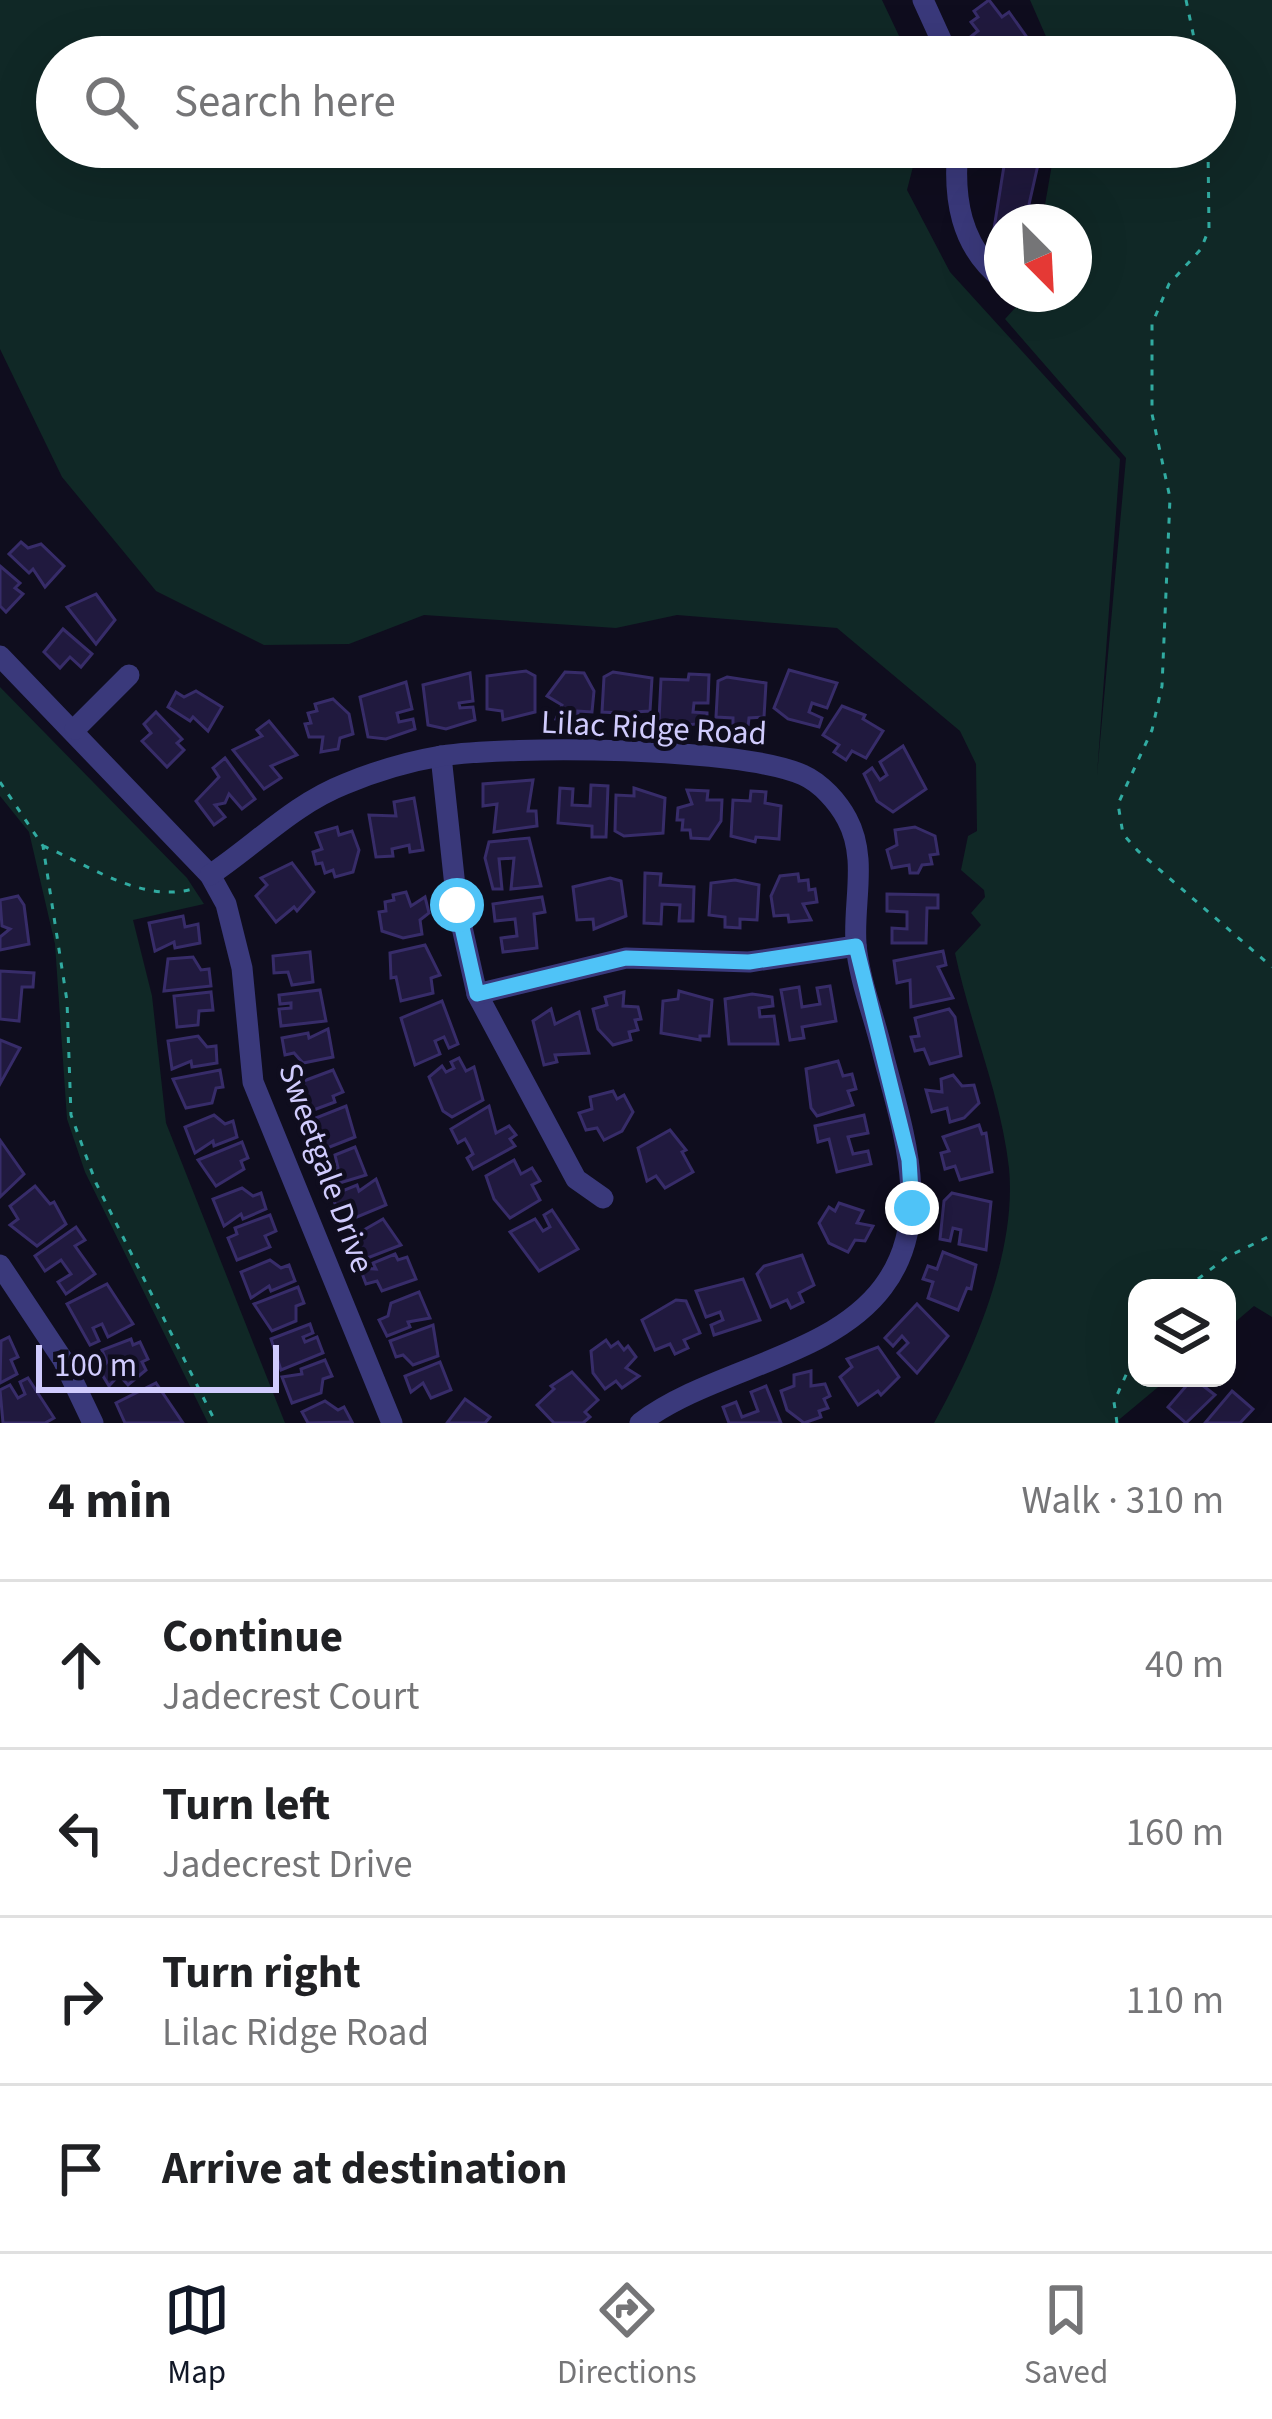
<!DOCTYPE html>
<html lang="en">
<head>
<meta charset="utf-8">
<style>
  :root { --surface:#fff; --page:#f2f2f2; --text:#202124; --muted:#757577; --line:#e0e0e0; --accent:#111827 }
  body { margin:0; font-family:"Source Sans 3",sans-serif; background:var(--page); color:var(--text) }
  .controls { position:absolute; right:36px; bottom:36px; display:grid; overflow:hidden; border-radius:24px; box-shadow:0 12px 48px #0002 }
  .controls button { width:108px; height:108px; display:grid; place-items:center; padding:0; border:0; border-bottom:3px solid var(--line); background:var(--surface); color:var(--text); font:60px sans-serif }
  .compass { position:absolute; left:984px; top:204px; width:108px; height:108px; border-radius:50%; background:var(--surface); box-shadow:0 12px 48px #0002; rotate:156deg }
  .scale { position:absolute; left:36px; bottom:30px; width:243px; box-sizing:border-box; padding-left:12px; border:6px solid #d0cbfd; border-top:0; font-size:33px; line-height:42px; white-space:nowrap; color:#d0cbfd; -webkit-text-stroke:9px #0f0d1e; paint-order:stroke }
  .stop { position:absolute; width:36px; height:36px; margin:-27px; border:9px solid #4fc3f7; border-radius:50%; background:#fff }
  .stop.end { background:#4fc3f7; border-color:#fff; box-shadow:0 3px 12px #0008 }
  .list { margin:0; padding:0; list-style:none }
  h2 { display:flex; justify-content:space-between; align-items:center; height:156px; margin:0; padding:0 48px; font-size:51px }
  h2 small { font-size:39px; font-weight:400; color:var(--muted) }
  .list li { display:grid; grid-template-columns:78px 1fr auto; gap:36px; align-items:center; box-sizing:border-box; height:168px; padding:0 48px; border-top:3px solid var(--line) }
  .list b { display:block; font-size:45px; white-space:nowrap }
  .list p { margin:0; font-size:39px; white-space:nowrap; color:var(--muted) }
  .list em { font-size:39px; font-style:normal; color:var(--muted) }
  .icon { flex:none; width:66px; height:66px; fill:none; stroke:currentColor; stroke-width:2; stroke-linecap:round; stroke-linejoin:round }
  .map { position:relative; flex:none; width:1272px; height:1423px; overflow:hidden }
  .search { position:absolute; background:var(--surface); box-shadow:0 12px 48px #0002; left:36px; right:36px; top:36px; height:132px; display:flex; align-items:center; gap:30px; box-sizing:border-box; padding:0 42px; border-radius:66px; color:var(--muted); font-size:45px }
  .sheet { height:828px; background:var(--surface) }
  nav { display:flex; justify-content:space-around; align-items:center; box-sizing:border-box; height:168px; border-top:3px solid var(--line); background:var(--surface); font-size:33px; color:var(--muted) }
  nav a { display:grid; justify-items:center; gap:6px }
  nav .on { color:var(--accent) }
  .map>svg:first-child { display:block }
  .green { fill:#102826 }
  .building { fill:#20193e; stroke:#372c69; stroke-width:3 }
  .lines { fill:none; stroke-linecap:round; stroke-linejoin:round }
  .path { stroke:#31aba1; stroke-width:3; stroke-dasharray:6 9; stroke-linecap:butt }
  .minor { stroke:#3a397b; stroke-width:21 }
  .route { stroke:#4fc3f7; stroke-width:15 }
  .labels { text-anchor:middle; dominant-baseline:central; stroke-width:9; stroke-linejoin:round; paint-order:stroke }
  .street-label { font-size:33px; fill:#d0cbfd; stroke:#0f0d1e }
</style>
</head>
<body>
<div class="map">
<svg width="1272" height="1423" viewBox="0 0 1272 1423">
  <rect width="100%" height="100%" fill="#0f0d1e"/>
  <g class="green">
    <path d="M0,0H882L909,57H57V147H918L907,190L950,272L1120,459L1097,775L1126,458L1005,319L1028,294H1074V222H1042L1055,147H1215V57H1055L1030,0H1272V1317L1254,1306L1227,1329V1288H1137V1378H1169L1115,1423H934C974,1352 1017,1251 1009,1168C1001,1096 970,1024 955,953L981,925L971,913L985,897L984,890L961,870L968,836L977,831L976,764L960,731L837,628L677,615L616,628L424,615L349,644L264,645L156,591L62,477L0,349Z"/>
    <polygon points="0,687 187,878 204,904 133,920 152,996 166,1123 285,1423 208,1423 85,1172 67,1119 55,944 29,832 0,796"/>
  </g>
  <g class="building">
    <polygon points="989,0 1002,17 1009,12 1038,53 983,57 969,38 978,31 971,22 978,17 974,11"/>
    <polygon points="1007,147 1042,147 1025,222 1002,222 1002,243 992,241"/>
    <polygon points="21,542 28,548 41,544 64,566 45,587 33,569 29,573 9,554"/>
    <polygon points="0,566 20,583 15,588 23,594 6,612 0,606"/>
    <polygon points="96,594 115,620 96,644 67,607"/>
    <polygon points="63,629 92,654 81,667 70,657 60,668 44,652"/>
    <polygon points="789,670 837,683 827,708 812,703 809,712 822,718 819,727 788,719 774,708"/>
    <polygon points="526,671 535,676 535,712 503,720 502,711 487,709 487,676"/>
    <polygon points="565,672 584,673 594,691 592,712 578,711 578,722 556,719 562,705 547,696"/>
    <polygon points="613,672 652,678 650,711 634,712 634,722 620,721 620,713 602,712 604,677"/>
    <polygon points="470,673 473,701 459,703 460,708 473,707 475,720 446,729 428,725 423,685"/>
    <polygon points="689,674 709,675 708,703 694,703 693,712 707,713 707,723 676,726 659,720 661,679 688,680"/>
    <polygon points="727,677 766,683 764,717 749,718 748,727 733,726 733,718 716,717 718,681"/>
    <polygon points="406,682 412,709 397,713 399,722 413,719 415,729 386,739 368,737 360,697"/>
    <polygon points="196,691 222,707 208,731 193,717 190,721 168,707 176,692 184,697"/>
    <polygon points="333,699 349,714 353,734 340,738 338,749 321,752 323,737 309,737 305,724 311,723 308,713 317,711 315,704"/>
    <polygon points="842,706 865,715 863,719 883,731 866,758 852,751 846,760 834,752 839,745 823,735"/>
    <polygon points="156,712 182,739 177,743 184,750 167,767 142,741 151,733 144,724"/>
    <polygon points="269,721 297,755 271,766 281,778 264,789 233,750 262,736 257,730"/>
    <polygon points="903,746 926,789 893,812 877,801 864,774 872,768 880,780 887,775 880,762"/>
    <polygon points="225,758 255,799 242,809 229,794 225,803 215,805 225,817 214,825 196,801 219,777 213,768"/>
    <polygon points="533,780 528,811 536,811 537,826 494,832 497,804 483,806 483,784"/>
    <polygon points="591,785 608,786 606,837 592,837 592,826 558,823 560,788 573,789 572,805 590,806"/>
    <polygon points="634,788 665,798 663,833 624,836 615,831 616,795 634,796"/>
    <polygon points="687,790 708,791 707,800 722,800 721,821 709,839 691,838 690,830 682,830 683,820 677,820 678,808 692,804"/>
    <polygon points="751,791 766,792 765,803 781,806 779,839 756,837 755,842 731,836 733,800 750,801"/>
    <polygon points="414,798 423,850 410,852 409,845 392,849 393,856 376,857 369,815 396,816 394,802"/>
    <polygon points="337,827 339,835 352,831 359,850 353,872 335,877 333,870 325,873 322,863 316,864 313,852 322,849 316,833"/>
    <polygon points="915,827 935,836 938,854 930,855 932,864 922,865 918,873 910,873 909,865 892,868 887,850 897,845 895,830"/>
    <polygon points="529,838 541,886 511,889 514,858 499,859 502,889 493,889 485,858 489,842"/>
    <polygon points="292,863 314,892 297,911 294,907 276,922 256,896 267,885 261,878"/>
    <polygon points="645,873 661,874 660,885 694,887 693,921 679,921 680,905 662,904 661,924 644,923"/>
    <polygon points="798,874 799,881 808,880 809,890 815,889 817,902 803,904 811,920 789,922 788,915 774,916 771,896 780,876"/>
    <polygon points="610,878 621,881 626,916 594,929 593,919 577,920 573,887"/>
    <polygon points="735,880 759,885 757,920 740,919 740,928 725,927 725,917 709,915 711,883"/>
    <polygon points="406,892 411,906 425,897 429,913 420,920 422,934 403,938 382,931 379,912 386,911 385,902 394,900 393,895"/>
    <polygon points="887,894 938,895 938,908 927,908 926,943 892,943 892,928 907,929 907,912 887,911"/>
    <polygon points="18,896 24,905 29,944 0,950 0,937 10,929 2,926 0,900"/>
    <polygon points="542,897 545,912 534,914 537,948 503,952 501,938 517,936 515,919 495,921 493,904"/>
    <polygon points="183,916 185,927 198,924 200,943 175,948 174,942 155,951 149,923"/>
    <polygon points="425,945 440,975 431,978 433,993 401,1001 396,977 391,978 390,953"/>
    <polygon points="943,951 946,965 938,967 953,998 911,1007 910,980 897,983 894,961"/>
    <polygon points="310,952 313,982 292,985 288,972 274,973 273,956"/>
    <polygon points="193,957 201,970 209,969 211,986 164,991 168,959"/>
    <polygon points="0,971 34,973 33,987 22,987 19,1021 0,1019"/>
    <polygon points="830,986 836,1021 802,1027 804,1038 790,1040 781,990 799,987 802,1007 820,1004 817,988"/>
    <polygon points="320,990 326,1021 281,1026 279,1009 291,1008 291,1003 280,1004 279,995"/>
    <polygon points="679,991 712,1000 709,1036 700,1036 700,1040 661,1033 663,1001 678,999"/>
    <polygon points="211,992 213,1010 199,1011 198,1025 177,1027 174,996"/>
    <polygon points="624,992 623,1006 638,1007 641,1019 635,1020 638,1030 629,1032 631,1040 613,1045 598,1029 593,1009 607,1005 605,997"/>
    <polygon points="752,994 772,997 773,1006 759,1008 760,1017 774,1016 778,1044 729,1044 725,999"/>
    <polygon points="442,1001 458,1044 449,1048 444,1037 435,1041 440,1054 415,1065 401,1018"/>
    <polygon points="551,1009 555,1024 579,1012 589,1053 555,1055 557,1062 544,1065 533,1021"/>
    <polygon points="949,1009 955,1017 961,1056 930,1064 924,1049 915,1051 911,1037 919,1036 915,1018"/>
    <polygon points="328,1029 333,1057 303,1063 294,1053 285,1055 282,1038 308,1033 309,1038"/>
    <polygon points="198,1036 207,1047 216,1046 217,1063 192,1067 191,1061 172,1069 168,1041"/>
    <polygon points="0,1040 20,1048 0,1084"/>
    <polygon points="459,1058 466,1071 474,1067 483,1100 452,1117 443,1111 429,1077 442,1066 446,1072 454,1068 451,1062"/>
    <polygon points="838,1061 843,1076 852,1074 856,1089 848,1091 853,1105 817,1116 811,1108 806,1069"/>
    <polygon points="220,1070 223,1087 216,1088 212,1103 186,1108 173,1079"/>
    <polygon points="333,1070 343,1092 333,1096 335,1102 300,1115 294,1099 305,1095 301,1082"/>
    <polygon points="953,1075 962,1086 974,1085 979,1103 964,1118 950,1122 947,1108 932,1112 926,1090 942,1092 941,1079"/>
    <polygon points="613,1091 617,1099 624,1095 633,1112 622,1131 604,1140 597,1128 586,1130 579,1113 592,1109 590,1097"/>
    <polygon points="346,1106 355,1137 317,1152 313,1143 323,1139 321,1134 310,1139 303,1123"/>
    <polygon points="489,1106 496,1133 509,1126 516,1135 510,1139 515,1146 473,1169 467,1158 473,1154 469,1146 465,1139 458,1143 451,1129"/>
    <polygon points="214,1115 225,1124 233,1121 237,1137 214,1146 213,1141 195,1153 185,1127"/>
    <polygon points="864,1115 868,1133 848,1137 853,1154 868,1151 871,1164 837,1172 829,1139 818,1142 815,1126"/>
    <polygon points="979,1125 982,1134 986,1133 992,1172 960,1180 955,1166 945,1169 941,1153 949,1151 943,1137"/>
    <polygon points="670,1130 686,1150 682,1152 693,1172 665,1188 656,1176 647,1181 638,1148"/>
    <polygon points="0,1140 24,1174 0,1197"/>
    <polygon points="242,1142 248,1158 241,1161 244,1169 216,1186 198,1160"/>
    <polygon points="355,1147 366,1175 330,1186 324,1173 338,1168 335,1155"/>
    <polygon points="514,1160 521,1174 532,1168 540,1181 532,1185 540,1200 510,1218 494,1199 486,1176"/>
    <polygon points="376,1179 386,1205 357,1217 347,1208 338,1212 332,1195 357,1185 359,1191"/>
    <polygon points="35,1186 50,1204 54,1202 66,1224 37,1246 10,1225 18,1219 10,1206"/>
    <polygon points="242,1188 253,1196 261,1193 266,1209 243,1219 241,1214 224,1226 213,1199"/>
    <polygon points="952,1193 991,1202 986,1250 959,1244 961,1230 953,1228 950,1241 940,1239 944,1201"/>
    <polygon points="839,1203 863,1211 857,1223 873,1226 865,1241 855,1240 848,1252 829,1243 819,1223 829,1207 835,1211"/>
    <polygon points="552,1210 578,1249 539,1271 510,1232 535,1219 543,1231 550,1227 544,1215"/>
    <polygon points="270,1215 276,1231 265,1236 270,1247 237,1260 228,1238 237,1234 235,1228"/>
    <polygon points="383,1219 401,1245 357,1262 351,1246 359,1243 355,1235"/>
    <polygon points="76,1227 85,1240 75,1246 95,1274 66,1294 58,1282 71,1274 61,1260 45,1271 35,1256"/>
    <polygon points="943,1252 976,1265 971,1289 967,1288 958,1310 928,1298 933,1282 923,1279 928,1266 937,1269"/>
    <polygon points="395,1254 398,1260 407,1257 416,1279 382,1291 377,1281 366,1284 360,1268 376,1269 373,1263"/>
    <polygon points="802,1255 814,1285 799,1293 803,1302 791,1308 787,1300 771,1307 757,1274 764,1266"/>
    <polygon points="270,1260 281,1268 289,1265 295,1281 271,1291 269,1286 251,1298 241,1272"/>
    <polygon points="743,1279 760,1320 714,1335 711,1325 723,1320 720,1312 706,1317 696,1291"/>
    <polygon points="107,1284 133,1324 108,1337 102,1324 93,1328 99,1341 90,1345 67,1304"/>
    <polygon points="298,1287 304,1303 296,1306 296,1321 272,1331 254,1304"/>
    <polygon points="419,1292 430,1318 408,1322 410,1327 387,1336 379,1320 388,1316 391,1303"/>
    <polygon points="676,1300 686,1301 700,1333 684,1340 688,1348 675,1354 670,1344 655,1350 642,1320"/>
    <polygon points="917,1304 948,1336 917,1373 898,1353 908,1343 902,1336 893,1346 885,1338"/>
    <polygon points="310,1324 313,1333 303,1337 305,1342 317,1337 323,1353 281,1370 271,1339"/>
    <polygon points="433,1325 438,1356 413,1365 403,1355 396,1357 390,1341"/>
    <polygon points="9,1337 18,1357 11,1360 17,1374 0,1383 1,1341"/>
    <polygon points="131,1339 133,1345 140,1342 148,1359 142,1362 146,1370 128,1385 119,1375 109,1386 100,1371 107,1362 102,1350"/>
    <polygon points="606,1340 611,1347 618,1342 624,1350 628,1346 636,1357 626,1368 639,1376 622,1388 616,1381 605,1389 593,1373 591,1351"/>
    <polygon points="878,1347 899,1377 881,1395 878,1391 858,1405 840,1377 852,1367 847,1359"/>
    <polygon points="325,1360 332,1376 323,1379 321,1393 292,1403 282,1377 302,1374 301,1369"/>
    <polygon points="440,1362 451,1390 431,1398 423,1383 411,1392 405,1376"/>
    <polygon points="811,1371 811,1386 825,1384 830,1396 824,1399 828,1408 819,1411 821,1417 804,1423 787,1410 781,1391 794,1386 794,1375"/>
    <polygon points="572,1372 598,1400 585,1412 590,1417 583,1423 554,1423 537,1405 554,1389 551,1386"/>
    <polygon points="28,1378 54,1418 45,1423 3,1423 0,1390 10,1385 18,1398 25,1394 20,1382"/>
    <polygon points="1193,1378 1215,1395 1186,1423 1168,1407"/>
    <polygon points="156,1383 183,1423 125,1423 116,1403"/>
    <polygon points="766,1386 781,1423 729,1423 723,1407 736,1402 742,1417 758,1411 751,1392"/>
    <polygon points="1232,1391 1253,1409 1240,1423 1205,1423"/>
    <polygon points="465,1399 490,1417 485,1423 447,1423"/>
    <polygon points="325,1401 338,1410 344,1407 352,1422 308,1423 302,1412"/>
  </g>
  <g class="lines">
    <g class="path">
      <polyline points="1186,0 1198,57"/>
      <polyline points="1208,147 1209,229 1201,249 1169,284 1152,324 1152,414 1170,498 1162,686 1152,730 1118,804 1123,834 1138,851 1272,967"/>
      <polyline points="0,782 43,846 67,1001 71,1115 96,1183 216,1423"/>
      <path d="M43,846C90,865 143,905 196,888"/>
      <polyline points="1186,1288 1227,1257 1272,1235"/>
      <polyline points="1117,1423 1114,1402 1137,1350"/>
    </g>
    <g class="minor">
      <polyline points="923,0 949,57"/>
      <path d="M958,147C953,197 960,246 1002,279"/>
      <polyline points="0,656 210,875 226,904 242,968 253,1082 392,1423"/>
      <polyline points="75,729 129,675"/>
      <polyline points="441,756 457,905 477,994 576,1179 603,1198"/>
      <path d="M210,875C255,845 294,804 345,784C374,772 411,761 441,756C513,745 740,747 803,775C821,783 838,802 847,819C868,858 853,902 856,944C859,979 874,1016 882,1050C901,1126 936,1217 883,1287C830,1358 711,1369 640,1423"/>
      <polyline points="477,994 626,958 749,962 856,946"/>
      <polyline points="0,1265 63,1360 93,1423"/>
    </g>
  </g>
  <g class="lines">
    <polyline class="route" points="457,905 477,994 626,958 749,962 856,946 909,1160 912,1208"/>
  </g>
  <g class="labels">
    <g class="street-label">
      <text transform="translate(654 728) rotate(3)">Lilac Ridge Road</text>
      <text transform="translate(326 1168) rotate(70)">Sweetgale Drive</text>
    </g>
  </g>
</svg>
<div class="controls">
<button><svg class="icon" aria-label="layers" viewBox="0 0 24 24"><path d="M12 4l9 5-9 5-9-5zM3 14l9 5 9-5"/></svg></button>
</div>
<svg class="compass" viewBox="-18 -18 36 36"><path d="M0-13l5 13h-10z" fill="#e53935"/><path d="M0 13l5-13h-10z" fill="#757577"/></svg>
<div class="scale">100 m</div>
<div class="stop" style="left:457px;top:905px"></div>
<div class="stop end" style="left:912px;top:1208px"></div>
<div class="search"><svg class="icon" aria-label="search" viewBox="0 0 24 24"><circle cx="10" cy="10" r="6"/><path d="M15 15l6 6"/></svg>Search here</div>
</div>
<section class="sheet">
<h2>4 min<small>Walk · 310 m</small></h2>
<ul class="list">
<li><svg class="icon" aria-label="ahead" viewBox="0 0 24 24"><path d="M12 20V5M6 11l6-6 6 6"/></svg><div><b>Continue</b><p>Jadecrest Court</p></div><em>40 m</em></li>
<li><svg class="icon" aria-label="left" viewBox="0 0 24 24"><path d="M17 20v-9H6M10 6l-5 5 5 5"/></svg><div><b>Turn left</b><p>Jadecrest Drive</p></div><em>160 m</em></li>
<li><svg class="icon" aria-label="right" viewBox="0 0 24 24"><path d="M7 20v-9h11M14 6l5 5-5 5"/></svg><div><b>Turn right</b><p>Lilac Ridge Road</p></div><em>110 m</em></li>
<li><svg class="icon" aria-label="arrive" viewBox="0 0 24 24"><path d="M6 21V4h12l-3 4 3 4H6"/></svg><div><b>Arrive at destination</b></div></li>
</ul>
</section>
<nav>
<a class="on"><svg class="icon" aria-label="map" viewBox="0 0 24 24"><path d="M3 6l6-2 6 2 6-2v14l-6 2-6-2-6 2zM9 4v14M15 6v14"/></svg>Map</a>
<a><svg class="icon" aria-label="directions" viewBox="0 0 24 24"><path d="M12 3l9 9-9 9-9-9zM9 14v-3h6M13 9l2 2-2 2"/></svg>Directions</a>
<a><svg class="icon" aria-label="saved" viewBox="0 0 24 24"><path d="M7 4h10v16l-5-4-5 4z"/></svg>Saved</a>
</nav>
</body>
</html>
